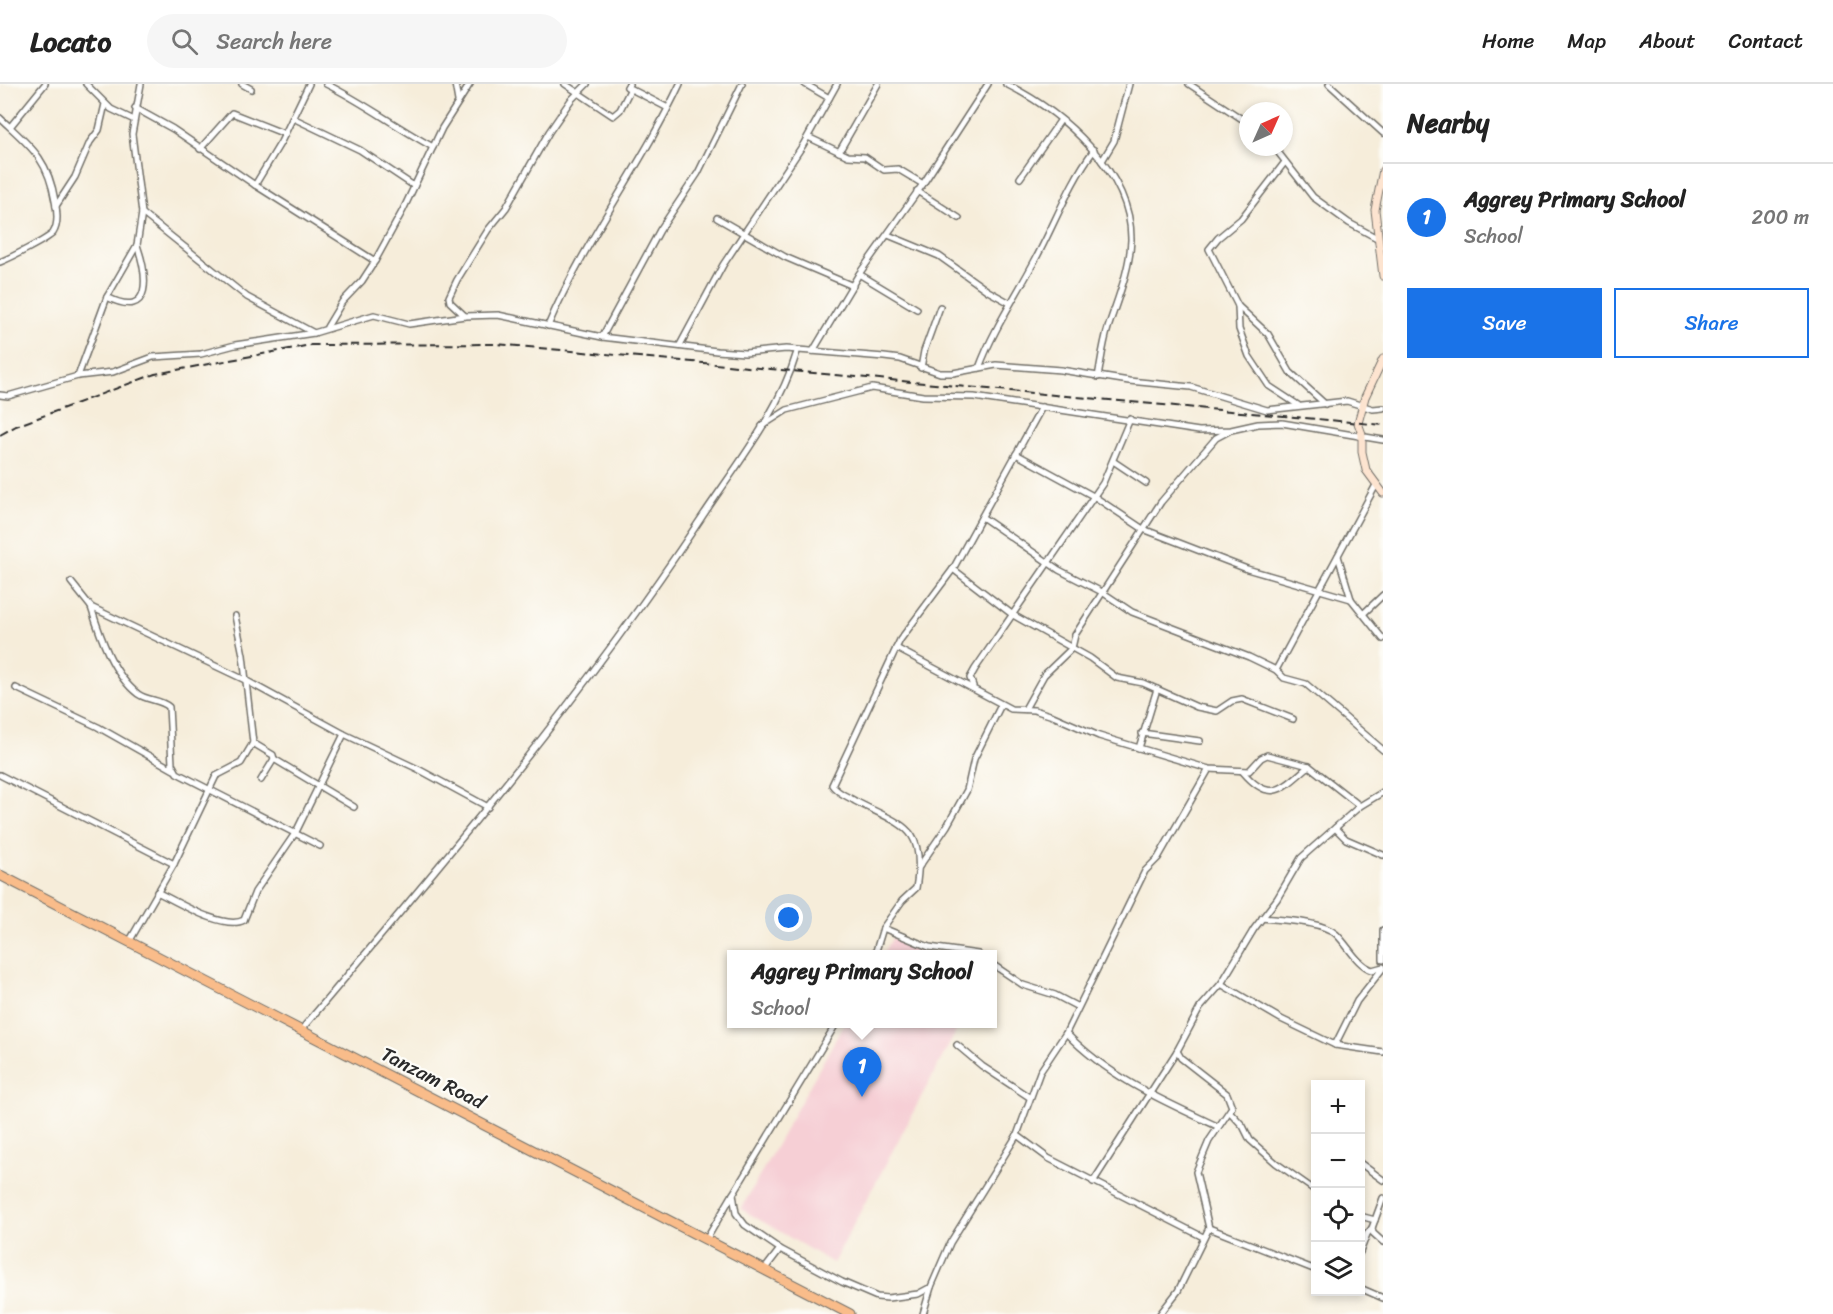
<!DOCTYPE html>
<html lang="en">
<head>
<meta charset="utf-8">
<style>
  :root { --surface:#fff; --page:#f6f6f6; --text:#222; --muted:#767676; --line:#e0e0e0; --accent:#1a73e8 }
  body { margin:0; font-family:Sriracha,sans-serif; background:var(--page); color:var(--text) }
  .controls { position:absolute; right:18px; bottom:18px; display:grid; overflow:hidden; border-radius:0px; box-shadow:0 3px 9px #0003 }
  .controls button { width:54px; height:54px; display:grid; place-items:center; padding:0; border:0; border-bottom:2px solid var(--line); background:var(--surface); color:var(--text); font:30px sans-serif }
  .compass { position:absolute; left:1239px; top:18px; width:54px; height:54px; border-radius:50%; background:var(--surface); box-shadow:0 3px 9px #0003; rotate:45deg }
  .you { position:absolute; left:789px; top:834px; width:21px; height:21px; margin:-15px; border:4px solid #fff; border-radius:50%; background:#1a73e8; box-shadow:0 0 0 9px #1a73e833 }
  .badge { display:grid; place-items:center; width:39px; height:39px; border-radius:50%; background:var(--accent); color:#fff; font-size:20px; font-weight:700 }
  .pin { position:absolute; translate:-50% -50px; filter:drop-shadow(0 2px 3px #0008) }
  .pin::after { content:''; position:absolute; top:32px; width:21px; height:18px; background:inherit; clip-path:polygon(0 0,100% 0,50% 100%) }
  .popup { position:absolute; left:727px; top:866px; width:270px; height:78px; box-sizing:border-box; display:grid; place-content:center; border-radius:0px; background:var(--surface); filter:drop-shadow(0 2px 4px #0005); font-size:20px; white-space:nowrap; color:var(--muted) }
  .popup b { font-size:22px; color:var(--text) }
  .popup::after { content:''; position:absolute; left:50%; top:100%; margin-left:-12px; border:12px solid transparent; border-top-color:var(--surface) }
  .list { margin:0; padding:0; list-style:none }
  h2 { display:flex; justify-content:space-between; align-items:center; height:78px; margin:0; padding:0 24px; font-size:26px }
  h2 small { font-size:20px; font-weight:400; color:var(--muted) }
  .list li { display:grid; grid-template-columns:39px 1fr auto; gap:18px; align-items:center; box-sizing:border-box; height:108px; padding:0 24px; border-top:2px solid var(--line) }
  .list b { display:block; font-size:22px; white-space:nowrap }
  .list p { margin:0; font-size:20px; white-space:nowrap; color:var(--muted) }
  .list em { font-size:20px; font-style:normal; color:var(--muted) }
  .actions { display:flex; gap:12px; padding:18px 24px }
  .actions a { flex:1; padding:14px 0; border:2px solid var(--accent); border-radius:0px; text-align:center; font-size:21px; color:var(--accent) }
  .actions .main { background:var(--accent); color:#fff }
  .icon { flex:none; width:33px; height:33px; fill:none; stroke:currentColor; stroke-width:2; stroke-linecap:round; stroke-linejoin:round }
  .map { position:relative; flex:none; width:1383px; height:1230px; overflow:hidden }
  header { display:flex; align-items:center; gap:36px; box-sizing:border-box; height:84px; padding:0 30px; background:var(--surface); border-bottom:2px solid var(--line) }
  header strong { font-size:28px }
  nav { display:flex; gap:33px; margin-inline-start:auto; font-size:21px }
  .search { width:420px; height:54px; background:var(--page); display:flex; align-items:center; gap:15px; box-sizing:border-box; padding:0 21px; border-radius:33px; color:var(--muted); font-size:22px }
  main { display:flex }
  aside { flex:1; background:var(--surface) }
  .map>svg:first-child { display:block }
  .built { fill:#f6cfd5 }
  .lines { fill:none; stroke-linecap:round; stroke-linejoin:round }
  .street-casing { stroke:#726f68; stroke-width:8 }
  .secondary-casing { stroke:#726f68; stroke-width:9 }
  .highway-casing { stroke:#726f68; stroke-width:11 }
  .street { stroke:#fff; stroke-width:5 }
  .secondary { stroke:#fde4d0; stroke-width:7 }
  .highway { stroke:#f9bc8a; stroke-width:9 }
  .rail { stroke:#2b2b2b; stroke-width:2; stroke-dasharray:9 4.5; stroke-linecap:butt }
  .labels { text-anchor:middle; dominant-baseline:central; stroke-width:4.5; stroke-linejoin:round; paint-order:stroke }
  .street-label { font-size:20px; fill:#2b2b2b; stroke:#fdfcf7 }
</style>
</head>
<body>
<header>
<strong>Locato</strong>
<div class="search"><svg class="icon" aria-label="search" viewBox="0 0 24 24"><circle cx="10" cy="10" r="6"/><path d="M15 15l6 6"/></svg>Search here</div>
<nav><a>Home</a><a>Map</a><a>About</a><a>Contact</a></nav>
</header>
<main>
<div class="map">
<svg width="1383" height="1230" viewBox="0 0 1383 1230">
  <rect width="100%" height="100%" fill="#fdfcf7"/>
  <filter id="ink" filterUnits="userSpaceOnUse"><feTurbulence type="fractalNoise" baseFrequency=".0167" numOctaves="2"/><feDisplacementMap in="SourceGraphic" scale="12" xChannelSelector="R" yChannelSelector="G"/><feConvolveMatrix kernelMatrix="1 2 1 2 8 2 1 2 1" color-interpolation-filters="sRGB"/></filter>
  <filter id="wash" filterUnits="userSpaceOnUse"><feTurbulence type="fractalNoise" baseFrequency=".008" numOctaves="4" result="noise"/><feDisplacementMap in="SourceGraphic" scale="24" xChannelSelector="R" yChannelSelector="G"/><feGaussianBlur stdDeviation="1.35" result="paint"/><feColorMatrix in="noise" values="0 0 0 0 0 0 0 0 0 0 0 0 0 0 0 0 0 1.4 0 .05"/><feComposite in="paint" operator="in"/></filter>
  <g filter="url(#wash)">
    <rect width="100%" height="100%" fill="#f6edda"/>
    <g class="built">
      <polygon points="893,853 925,870 883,870"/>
      <polygon points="844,940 960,940 833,1179 741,1125"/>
    </g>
  </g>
  <g filter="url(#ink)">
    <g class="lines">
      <defs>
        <g id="street">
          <polyline points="86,0 111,25 132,35"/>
          <polyline points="242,0 251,5"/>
          <path d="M326,0C363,18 396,43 433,63"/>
          <polyline points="455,0 458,17"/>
          <polyline points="565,0 613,32 620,26 630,6"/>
          <polyline points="629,0 627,3 666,23"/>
          <polyline points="805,0 829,14"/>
          <path d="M1006,0C1063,28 1132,88 1131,156C1130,186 1117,216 1108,244C1103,260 1101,277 1098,293"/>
          <polyline points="1189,0 1248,39"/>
          <polyline points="1329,0 1383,49"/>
          <polyline points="135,24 173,45 255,101 375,177"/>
          <path d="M0,34C30,62 48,74 55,117C57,126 59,140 53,149C48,155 10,174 0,178"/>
          <polyline points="293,34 360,66 414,102"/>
          <polyline points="10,43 45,0"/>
          <polyline points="808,53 848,72 865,73 884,86 898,85 923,100"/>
          <polyline points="1274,63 1313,113 1349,139 1377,154"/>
          <polyline points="200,65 232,29 285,50"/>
          <polyline points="839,68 878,0"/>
          <polyline points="1102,77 1114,57 1129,0"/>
          <polyline points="1285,78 1241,135 1218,154 1209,165 1238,222 1268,250 1290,288 1325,320"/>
          <polyline points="1020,94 1060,37"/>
          <polyline points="255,101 281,58 309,0"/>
          <polyline points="917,107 959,134"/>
          <polyline points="56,122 75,93 90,58 99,46 105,20"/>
          <polyline points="142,129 247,213 314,249"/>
          <polyline points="717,134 785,173 853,202"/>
          <polyline points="888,151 939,172 988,207 1010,219"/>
          <polyline points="859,190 917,225"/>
          <path d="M107,213C154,237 147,190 137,161"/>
          <polyline points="1238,222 1239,245 1249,272 1269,302 1298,321"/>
          <polyline points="465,232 450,218 449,213 457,196 488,146 506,124 549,48 571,16 587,0"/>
          <path d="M548,242C584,157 641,83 680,0"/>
          <polyline points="327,243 342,218 362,197 375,177 403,126 442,44 470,0"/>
          <polyline points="602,253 660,146 698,89 742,0"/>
          <polyline points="680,261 723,181 803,61 837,0"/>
          <polyline points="813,267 859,190 923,100 988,0"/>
          <polyline points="921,284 924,267 940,223"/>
          <path d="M979,284C993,246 1015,214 1034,178C1055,140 1068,101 1094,66"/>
          <polyline points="78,292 107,213 137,161 142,129 132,50 141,0"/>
          <polyline points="0,311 8,312 78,292 113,288 153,273 201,270 235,261 314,249 374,231 409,240 465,232 498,231 602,253 717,267 745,269 786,265 884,273 900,275 940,289 953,289 996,281 1061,286 1129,297 1191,303 1267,326 1347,317 1373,325 1383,324"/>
          <polyline points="762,342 787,326 872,304 923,312 974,313 1199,347 1231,346 1258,340 1282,339 1383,356"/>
          <polyline points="1016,370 1095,413 1143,445 1247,485 1351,515"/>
          <polyline points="1113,377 1146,399"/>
          <polyline points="982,433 1059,486 1102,508 1132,528 1249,573 1276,586 1376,401"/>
          <polyline points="1338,472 1351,515 1383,555"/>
          <polyline points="953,485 1013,531 1090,574 1117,594 1143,599 1197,623 1217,627 1232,617 1242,615 1293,635"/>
          <polyline points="71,498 91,523 245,596 344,650 418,685 488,723"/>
          <path d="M91,523C100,552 113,591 138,610C148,617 160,615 169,623L172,680L177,689L320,762"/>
          <polyline points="1363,530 1383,511"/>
          <polyline points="896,564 1011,625 1034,626 1053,632 1099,652 1209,685 1249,687 1261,674 1267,671 1309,682 1360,722"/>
          <polyline points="1276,586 1284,594 1306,600 1383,666"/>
          <polyline points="973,602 970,594 975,585 1103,399 1130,335"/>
          <polyline points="16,604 98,643 174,686"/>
          <polyline points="1025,625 1044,591 1072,564 1075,551 1161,418 1216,354 1229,347"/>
          <polyline points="1142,649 1200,657"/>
          <polyline points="253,659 273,671 274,675 261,696"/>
          <polyline points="1139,664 1157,605"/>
          <polyline points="274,675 354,723"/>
          <path d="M1243,688C1271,721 1283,704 1309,682"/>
          <polyline points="0,691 174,780"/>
          <polyline points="1335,744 1346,755 1383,771"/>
          <polyline points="919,783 947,742 967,706 974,675 1001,621"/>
          <path d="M157,808C176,817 224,847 244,836L255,808L296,748L344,650"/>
          <path d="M1262,834C1280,836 1322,837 1336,850C1348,861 1356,880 1372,886L1383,883"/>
          <polyline points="883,844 929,863 978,870"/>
          <polyline points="1383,846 1383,876"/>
          <polyline points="129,858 174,780 216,692 241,679 253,659 243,571 235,532"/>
          <path d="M875,870L883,844L902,817L916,804C927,741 902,742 855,717C847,712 837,709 832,701L900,556L953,485L1042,323"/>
          <polyline points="992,880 1023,901 1055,911 1078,923"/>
          <polyline points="1221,900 1281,935 1335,961 1383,968"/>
          <polyline points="836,940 733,1110 736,1129 745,1141 780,1165 842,1198 877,1213 888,1214 918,1210 931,1203 950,1159 1017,1051 1040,988 1066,949 1145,787 1158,774 1209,685"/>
          <path d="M301,946C441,781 580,617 700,436C735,383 779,329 797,268"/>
          <path d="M1066,949C1108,993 1163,1017 1217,1042"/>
          <polyline points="957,961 982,982 1029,1013"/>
          <polyline points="1335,961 1357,917 1383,884"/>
          <polyline points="1230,1028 1243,1042 1250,1056 1276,1079 1316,1107"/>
          <polyline points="1017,1051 1048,1074 1203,1153"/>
          <polyline points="1360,1079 1383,1096"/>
          <polyline points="1093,1098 1177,967"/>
          <polyline points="1383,1114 1372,1144 1373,1149 1383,1158"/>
          <polyline points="1360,1132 1375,1136"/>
          <polyline points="1209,1144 1316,1186"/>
          <polyline points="706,1156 733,1110"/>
          <polyline points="1360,1168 1367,1150 1372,1144"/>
          <polyline points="764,1186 780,1165"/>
          <polyline points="1360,1204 1383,1214"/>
          <polyline points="923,1230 931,1203"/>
          <polyline points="1160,1230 1178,1207 1209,1144 1196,1088 1209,1057 1232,1023 1227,1010 1181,974 1177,967 1200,924 1221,900 1254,845 1277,815 1301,774 1360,722 1383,708"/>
        </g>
        <g id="secondary">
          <polyline points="1383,86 1375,126 1383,192"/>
          <polyline points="1383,275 1365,313 1358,339 1362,350 1362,368 1366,386 1383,409"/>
        </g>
        <polyline id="highway" points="0,791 850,1230"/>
      </defs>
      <use href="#street" class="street-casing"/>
      <use href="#secondary" class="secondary-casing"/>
      <use href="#highway" class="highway-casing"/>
      <use href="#street" class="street"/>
      <use href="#secondary" class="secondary"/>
      <use href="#highway" class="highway"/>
      <polyline class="rail" points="0,351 16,342 155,290 311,261 496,260 1383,341"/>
    </g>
  </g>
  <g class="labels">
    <g class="street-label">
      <text transform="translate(433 994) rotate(27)">Tanzam Road</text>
    </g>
  </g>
</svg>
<div class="controls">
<button>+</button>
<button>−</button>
<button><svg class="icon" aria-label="locate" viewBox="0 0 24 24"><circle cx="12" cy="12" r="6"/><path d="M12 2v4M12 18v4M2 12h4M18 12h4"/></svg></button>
<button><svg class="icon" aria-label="layers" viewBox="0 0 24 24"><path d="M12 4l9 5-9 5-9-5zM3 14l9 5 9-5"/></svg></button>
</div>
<svg class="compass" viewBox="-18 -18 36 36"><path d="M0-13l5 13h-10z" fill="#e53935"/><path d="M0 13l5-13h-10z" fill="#767676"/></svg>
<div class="you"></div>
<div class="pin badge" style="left:862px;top:1013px">1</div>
<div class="popup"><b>Aggrey Primary School</b>School</div>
</div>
<aside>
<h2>Nearby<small></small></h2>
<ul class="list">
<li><span class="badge">1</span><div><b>Aggrey Primary School</b><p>School</p></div><em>200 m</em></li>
</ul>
<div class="actions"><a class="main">Save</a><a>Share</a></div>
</aside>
</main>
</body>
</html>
